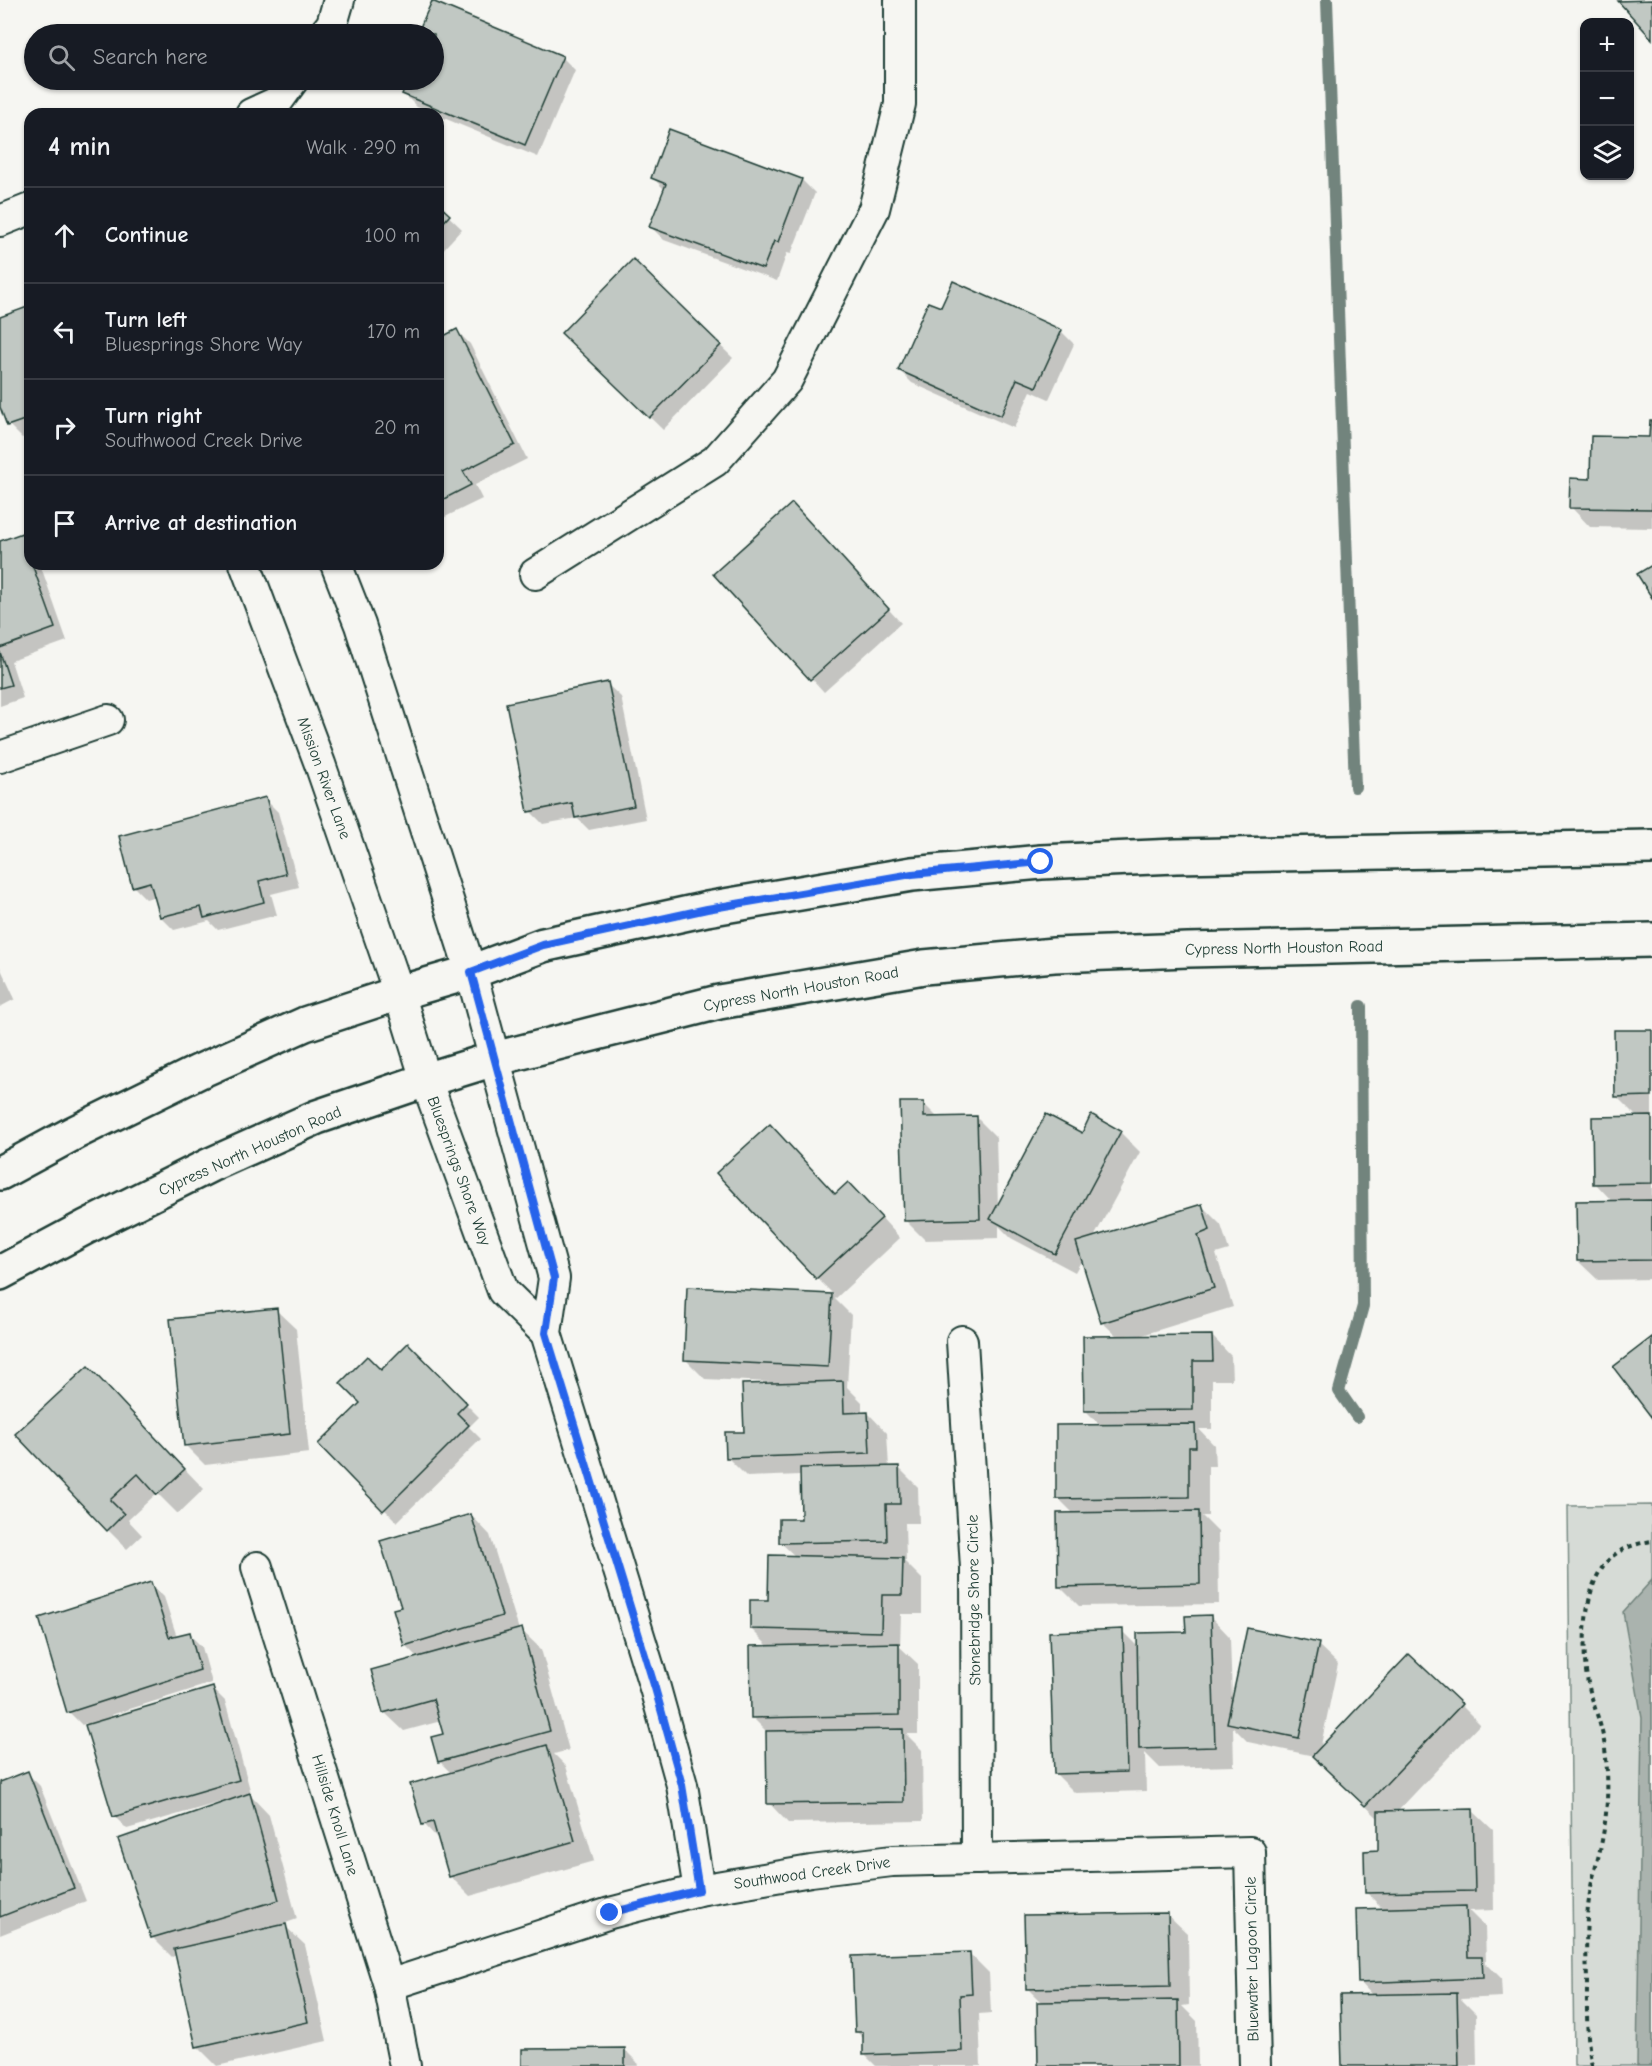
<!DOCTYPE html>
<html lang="en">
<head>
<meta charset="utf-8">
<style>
  :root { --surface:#171b24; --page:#242831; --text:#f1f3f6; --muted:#9ea1a6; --line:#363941 }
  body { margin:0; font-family:"Comic Neue",sans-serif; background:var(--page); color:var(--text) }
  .controls { position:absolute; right:18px; top:18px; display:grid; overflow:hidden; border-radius:12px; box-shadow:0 2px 4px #0004 }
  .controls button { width:54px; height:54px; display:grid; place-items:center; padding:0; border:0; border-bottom:2px solid var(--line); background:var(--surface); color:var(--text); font:30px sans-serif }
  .stop { position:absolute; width:18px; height:18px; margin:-14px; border:4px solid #2563eb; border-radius:50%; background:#fff }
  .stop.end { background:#2563eb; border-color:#fff; box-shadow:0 2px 6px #0008 }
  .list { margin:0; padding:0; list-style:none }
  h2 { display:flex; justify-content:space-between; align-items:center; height:78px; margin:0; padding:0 24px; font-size:26px }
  h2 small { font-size:20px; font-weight:400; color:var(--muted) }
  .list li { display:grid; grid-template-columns:39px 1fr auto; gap:18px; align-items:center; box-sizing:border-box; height:96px; padding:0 24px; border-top:2px solid var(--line) }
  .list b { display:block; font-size:22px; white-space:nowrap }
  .list p { margin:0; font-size:20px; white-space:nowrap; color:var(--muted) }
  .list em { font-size:20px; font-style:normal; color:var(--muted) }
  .icon { flex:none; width:33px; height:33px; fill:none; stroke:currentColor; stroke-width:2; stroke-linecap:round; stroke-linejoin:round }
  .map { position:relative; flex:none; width:1652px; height:2066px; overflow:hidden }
  .search { position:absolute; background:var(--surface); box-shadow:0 2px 4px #0004; left:24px; top:24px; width:420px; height:66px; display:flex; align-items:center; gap:15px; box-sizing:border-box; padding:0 21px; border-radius:33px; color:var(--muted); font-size:22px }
  .panel { position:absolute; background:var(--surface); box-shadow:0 2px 4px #0004; left:24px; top:108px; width:420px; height:462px; border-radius:18px }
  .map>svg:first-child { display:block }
  .green { fill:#d6dbd6; stroke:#7a8c85; stroke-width:1.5 }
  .water { fill:#aab3ae; stroke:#72847d; stroke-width:1.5 }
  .shadow { fill:#0003 }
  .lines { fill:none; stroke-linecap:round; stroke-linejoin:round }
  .stream { stroke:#72847d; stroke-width:12 }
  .building { fill:#c1c8c3; stroke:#1f3d34; stroke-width:1.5 }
  .minor-casing { stroke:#1f3d34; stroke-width:34 }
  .secondary-casing { stroke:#1f3d34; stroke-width:38 }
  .path { stroke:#1f3d34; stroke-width:4; stroke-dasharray:4.5 4.5; stroke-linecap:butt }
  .minor { stroke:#f6f6f2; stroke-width:30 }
  .secondary { stroke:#f6f6f2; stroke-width:33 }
  .route { stroke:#2563eb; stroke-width:8 }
  .labels { text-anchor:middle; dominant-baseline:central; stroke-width:5; stroke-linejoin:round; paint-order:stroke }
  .street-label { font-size:16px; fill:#1f3d34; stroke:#f6f6f2 }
</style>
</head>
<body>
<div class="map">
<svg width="1652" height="2066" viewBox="0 0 1652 2066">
  <rect width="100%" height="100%" fill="#f6f6f2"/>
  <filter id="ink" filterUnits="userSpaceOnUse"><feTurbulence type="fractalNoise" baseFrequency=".0167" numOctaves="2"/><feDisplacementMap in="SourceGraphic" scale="12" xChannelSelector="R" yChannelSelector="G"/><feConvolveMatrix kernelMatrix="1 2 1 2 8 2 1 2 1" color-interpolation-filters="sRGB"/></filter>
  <g filter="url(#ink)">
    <polygon class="green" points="1652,1505 1652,2066 1574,2066 1568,1506"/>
    <polygon class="water" points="1652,1580 1652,2066 1637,2066 1642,1718 1623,1612"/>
    <g class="shadow">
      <polygon points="432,3 562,57 575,70 538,157 417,107 404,94 410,80 434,80 434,34 419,34"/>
      <polygon points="653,178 802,180 815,193 791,254 787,253 777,281 664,240 651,227 665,190"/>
      <polygon points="438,206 462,229 438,255"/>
      <polygon points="633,261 733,358 663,430 563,333"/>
      <polygon points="30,308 30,435 22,438 9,425 0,403 0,319"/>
      <polygon points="942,309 1061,331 1074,344 1049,399 1031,391 1014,428 912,383 899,370"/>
      <polygon points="457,331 470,344 527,459 475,485 482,499 441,519 438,516 438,340"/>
      <polygon points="1652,421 1652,528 1590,527 1571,507 1591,480 1651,439"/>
      <polygon points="805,518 901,623 824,692 716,574"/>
      <polygon points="21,535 30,544 30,564 40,564 67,641 11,661 23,698 0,706 0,542"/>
      <polygon points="607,684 621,697 646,819 589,830 577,818 543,824 530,811"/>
      <polygon points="265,799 278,812 299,887 271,894 277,915 218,930 209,921 174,930 161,917 156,896 146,899 133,886"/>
      <polygon points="0,967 15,999 0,1007"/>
      <polygon points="1652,1031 1652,1279 1598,1280 1578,1261 1613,1202 1595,1183 1638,1118 1616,1096"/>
      <polygon points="923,1103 939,1119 977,1118 996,1137 998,1207 1082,1135 1120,1132 1140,1152 1093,1239 1202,1206 1221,1225 1229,1250 1216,1254 1233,1307 1139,1336 1212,1336 1231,1356 1232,1380 1212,1380 1212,1429 1199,1429 1214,1445 1215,1466 1208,1466 1208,1516 1202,1516 1218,1532 1219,1604 1079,1606 1059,1586 1074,1514 1058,1498 1101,1426 1085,1410 1118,1337 1102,1322 1083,1258 1075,1272 1011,1238 999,1226 999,1238 925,1240 905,1220"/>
      <polygon points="836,1195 868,1203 900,1238 835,1299 851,1315 847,1387 862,1402 862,1413 868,1413 887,1433 889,1468 898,1467 918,1487 919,1523 905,1523 906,1560 903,1560 922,1579 922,1614 901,1614 900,1647 918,1664 918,1734 906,1734 922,1750 923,1821 788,1823 769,1803 767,1732 752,1717 769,1647 751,1629 796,1557 781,1543 803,1520 801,1475 747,1477 727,1457 746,1433 770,1382 705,1379 685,1359 688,1288 834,1295 817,1278"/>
      <polygon points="276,1310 296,1329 309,1453 205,1465 185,1445"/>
      <polygon points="408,1346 479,1417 469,1427 481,1439 397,1522 320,1444 362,1403 381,1372"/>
      <polygon points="107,1388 204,1489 178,1514 157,1493 128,1520 142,1535 127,1549 108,1530"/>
      <polygon points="471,1515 490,1535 519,1630 521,1630 541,1649 569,1750 554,1754 566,1766 594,1861 470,1896 450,1876 440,1841 424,1824 452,1774 439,1761 445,1735 441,1721 404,1731 384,1712 418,1658 405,1645 403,1608"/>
      <polygon points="151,1584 164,1597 177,1637 189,1634 202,1647 212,1683 111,1715 112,1718 212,1688 225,1701 251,1793 249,1794 269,1815 297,1919 283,1924 305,1945 327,2041 217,2066 197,2046 177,1955 172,1957 152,1937 229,1802 228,1800 127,1829 114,1816 86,1723 82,1725 69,1712"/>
      <polygon points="1211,1617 1230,1637 1232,1700 1318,1645 1338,1664 1320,1750 1461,1705 1480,1724 1397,1812 1473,1811 1493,1830 1494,1910 1469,1911 1485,1927 1486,1963 1501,1978 1502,1997 1461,1999 1476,2014 1477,2066 1344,2066 1373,1996 1360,1982 1384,1910 1366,1892 1380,1852 1379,1819 1314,1756 1248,1742 1233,1727 1234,1766 1160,1768 1145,1753 1146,1791 1075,1793 1055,1773 1122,1631 1138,1647 1187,1634"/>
      <polygon points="27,1773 40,1786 86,1901 0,1935 0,1784"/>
      <polygon points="1168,1915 1188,1934 1189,2005 1182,2006 1197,2021 1198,2066 1039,2066 1042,2003 1027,1988"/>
      <polygon points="969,1953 989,1973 991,2013 979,2014 981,2066 876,2066 865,2055 865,2040 857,2032"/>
      <polygon points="624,2049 637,2062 638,2066 523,2066"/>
    </g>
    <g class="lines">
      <g class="stream">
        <polyline points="1327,0 1355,787"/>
        <polyline points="1357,1417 1339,1391 1363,1306 1361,1006"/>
      </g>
    </g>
    <g class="building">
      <polygon points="1652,0 1652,39 1618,1"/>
      <polygon points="432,1 563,56 525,145 402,94 408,80 434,80 434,34 417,34"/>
      <polygon points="669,129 802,179 778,242 774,241 763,269 649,227 666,184 651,178"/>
      <polygon points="438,204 450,215 438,228"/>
      <polygon points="633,259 721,345 649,418 561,333"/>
      <polygon points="953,281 1062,330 1036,387 1017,379 1001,416 898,370 928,302 941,307"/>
      <polygon points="30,306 30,418 7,426 0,407 0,317"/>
      <polygon points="457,329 515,445 463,471 471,485 438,502 438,339"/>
      <polygon points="1650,420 1652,420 1652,509 1569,508 1570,478 1590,479 1591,436 1649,437"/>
      <polygon points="792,503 889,609 810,680 713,574"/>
      <polygon points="22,533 30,557 30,564 32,564 55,628 0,648 0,541"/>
      <polygon points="1652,565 1652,598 1637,574"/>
      <polygon points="0,652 11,685 0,688"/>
      <polygon points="608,682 634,806 575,818 572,803 528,812 506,703"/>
      <polygon points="266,797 286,874 259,881 264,902 204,918 201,907 160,917 150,882 132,887 119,836"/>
      <polygon points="1614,1030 1652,1030 1652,1096 1615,1097"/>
      <polygon points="900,1102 924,1102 924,1117 977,1116 980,1219 904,1221"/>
      <polygon points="1046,1114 1082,1133 1091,1114 1121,1131 1055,1254 990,1219"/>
      <polygon points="1652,1116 1652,1183 1593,1184 1592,1117"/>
      <polygon points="770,1124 835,1194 848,1182 882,1218 816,1279 716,1173"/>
      <polygon points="1652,1200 1652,1260 1577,1261 1576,1201"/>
      <polygon points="1202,1204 1210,1230 1198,1235 1214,1288 1101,1323 1076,1242"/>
      <polygon points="687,1287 832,1294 828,1367 684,1360"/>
      <polygon points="277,1308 290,1434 184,1446 170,1319"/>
      <polygon points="1212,1335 1213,1361 1193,1361 1193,1410 1084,1411 1083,1336"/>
      <polygon points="1652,1337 1652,1418 1613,1367"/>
      <polygon points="408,1343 467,1403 457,1413 469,1425 383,1511 318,1444 360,1403 340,1383 367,1356 381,1370"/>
      <polygon points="88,1366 185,1469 157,1495 138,1474 110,1500 124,1514 107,1531 15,1434"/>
      <polygon points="843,1381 844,1413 868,1412 870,1453 726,1458 725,1432 744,1432 742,1384"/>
      <polygon points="1195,1424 1196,1447 1189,1447 1189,1497 1056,1499 1056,1425"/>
      <polygon points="899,1466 900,1504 886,1504 887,1541 779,1543 779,1519 801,1519 800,1468"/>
      <polygon points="1199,1511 1200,1584 1058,1587 1057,1513"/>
      <polygon points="471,1514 502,1616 404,1646 393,1609 401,1607 380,1541"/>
      <polygon points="769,1555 903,1558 902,1595 882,1595 881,1632 750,1629 750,1600 768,1600"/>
      <polygon points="151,1582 169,1637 190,1632 200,1670 67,1713 39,1618"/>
      <polygon points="1211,1615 1215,1747 1139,1749 1137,1633 1186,1632 1185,1616"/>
      <polygon points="522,1628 550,1731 438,1762 431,1737 443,1734 433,1699 383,1713 371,1670"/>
      <polygon points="1247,1628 1319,1643 1299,1738 1227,1723"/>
      <polygon points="1123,1629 1127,1772 1054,1774 1049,1632"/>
      <polygon points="899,1643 899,1715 751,1718 750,1646"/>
      <polygon points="1409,1654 1462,1704 1365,1806 1312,1756"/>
      <polygon points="213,1687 239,1780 113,1817 85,1725"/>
      <polygon points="903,1729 904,1802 767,1804 766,1731"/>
      <polygon points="547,1745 575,1841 449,1877 433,1822 422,1825 410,1784"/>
      <polygon points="28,1771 74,1888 0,1917 0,1782"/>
      <polygon points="250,1793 279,1900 151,1938 118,1839"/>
      <polygon points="1473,1809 1475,1891 1365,1893 1364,1851 1378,1850 1378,1811"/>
      <polygon points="1466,1906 1468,1957 1482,1957 1483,1978 1358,1983 1356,1909"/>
      <polygon points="1168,1913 1170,1986 1026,1989 1024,1915"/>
      <polygon points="286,1924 308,2022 196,2047 174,1949"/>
      <polygon points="970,1952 972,1994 960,1995 962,2051 863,2055 863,2032 855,2032 852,1956"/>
      <polygon points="1457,1993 1459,2066 1342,2066 1340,1995"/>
      <polygon points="1178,2000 1179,2066 1038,2066 1037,2002"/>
      <polygon points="625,2048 625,2066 522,2066 522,2049"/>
    </g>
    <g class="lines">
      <defs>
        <g id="minor">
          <polyline points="324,34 332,24 339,0"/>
          <polyline points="251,114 277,102 293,80"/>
          <polyline points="0,221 30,209"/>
          <polyline points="245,564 320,764 399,993 426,1080 503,1291 546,1333"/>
          <polyline points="336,564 360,625 471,972 554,1278 546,1333 655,1688 682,1785 699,1890"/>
          <polyline points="535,574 715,461 787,380 874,209 900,104 900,0"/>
          <polyline points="0,757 108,720"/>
          <polyline points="962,1341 976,1568 977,1859"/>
          <polyline points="257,1567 389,1985 405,2066"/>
          <polyline points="389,1985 610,1913 699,1890 811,1871 892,1861 1250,1852 1255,2066"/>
        </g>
        <g id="secondary">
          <polyline points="0,1173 74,1133 198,1072 305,1024 399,993 471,972 543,945 707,909 912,874 1041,862 1176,856 1652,847"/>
          <polyline points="0,1273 86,1227 210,1165 317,1117 426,1080 494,1059 719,1002 924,967 1054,955 1188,950 1652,940"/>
        </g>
      </defs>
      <use href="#minor" class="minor-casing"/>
      <use href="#secondary" class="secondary-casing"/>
      <path class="path" d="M1592,2066C1586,2037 1587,2009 1587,1980C1586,1951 1585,1922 1590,1893C1592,1877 1598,1861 1601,1845C1608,1813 1609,1781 1605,1749C1603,1727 1593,1706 1588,1683C1582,1655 1584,1616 1592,1589C1602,1558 1620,1546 1652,1541"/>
      <use href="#minor" class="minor"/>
      <use href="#secondary" class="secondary"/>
    </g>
  </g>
  <g class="lines" filter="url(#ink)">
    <polyline class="route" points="610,1913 699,1890 682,1785 655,1688 546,1333 554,1278 471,972 543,945 707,909 912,874 1041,862"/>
  </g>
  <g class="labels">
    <g class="street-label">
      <text transform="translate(324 778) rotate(70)">Mission River Lane</text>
      <text transform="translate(1284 948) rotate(-1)">Cypress North Houston Road</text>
      <text transform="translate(801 989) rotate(-10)">Cypress North Houston Road</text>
      <text transform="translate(250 1151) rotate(-24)">Cypress North Houston Road</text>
      <text transform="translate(459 1171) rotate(70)">Bluesprings Shore Way</text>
      <text transform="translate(974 1600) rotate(-91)">Stonebridge Shore Circle</text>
      <text transform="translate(335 1815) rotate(73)">Hillside Knoll Lane</text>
      <text transform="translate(812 1873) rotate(-8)">Southwood Creek Drive</text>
      <text transform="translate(1252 1959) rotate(-91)">Bluewater Lagoon Circle</text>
    </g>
  </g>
</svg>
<div class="controls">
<button>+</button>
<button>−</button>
<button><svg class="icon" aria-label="layers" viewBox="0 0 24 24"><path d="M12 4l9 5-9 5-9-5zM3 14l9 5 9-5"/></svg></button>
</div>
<div class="stop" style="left:1041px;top:862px"></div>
<div class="stop end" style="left:610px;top:1913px"></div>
<div class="search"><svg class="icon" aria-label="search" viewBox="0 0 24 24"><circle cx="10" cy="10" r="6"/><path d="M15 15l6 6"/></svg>Search here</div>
<section class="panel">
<h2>4 min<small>Walk · 290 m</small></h2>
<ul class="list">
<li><svg class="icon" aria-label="ahead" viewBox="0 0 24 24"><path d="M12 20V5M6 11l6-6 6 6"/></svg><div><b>Continue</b></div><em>100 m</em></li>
<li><svg class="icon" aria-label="left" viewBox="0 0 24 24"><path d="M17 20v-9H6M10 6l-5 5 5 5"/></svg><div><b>Turn left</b><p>Bluesprings Shore Way</p></div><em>170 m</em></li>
<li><svg class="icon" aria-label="right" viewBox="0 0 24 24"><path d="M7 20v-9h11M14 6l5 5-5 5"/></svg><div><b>Turn right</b><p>Southwood Creek Drive</p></div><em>20 m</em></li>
<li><svg class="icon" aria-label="arrive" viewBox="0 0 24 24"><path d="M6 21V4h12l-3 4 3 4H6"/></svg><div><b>Arrive at destination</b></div></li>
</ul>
</section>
</div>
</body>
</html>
